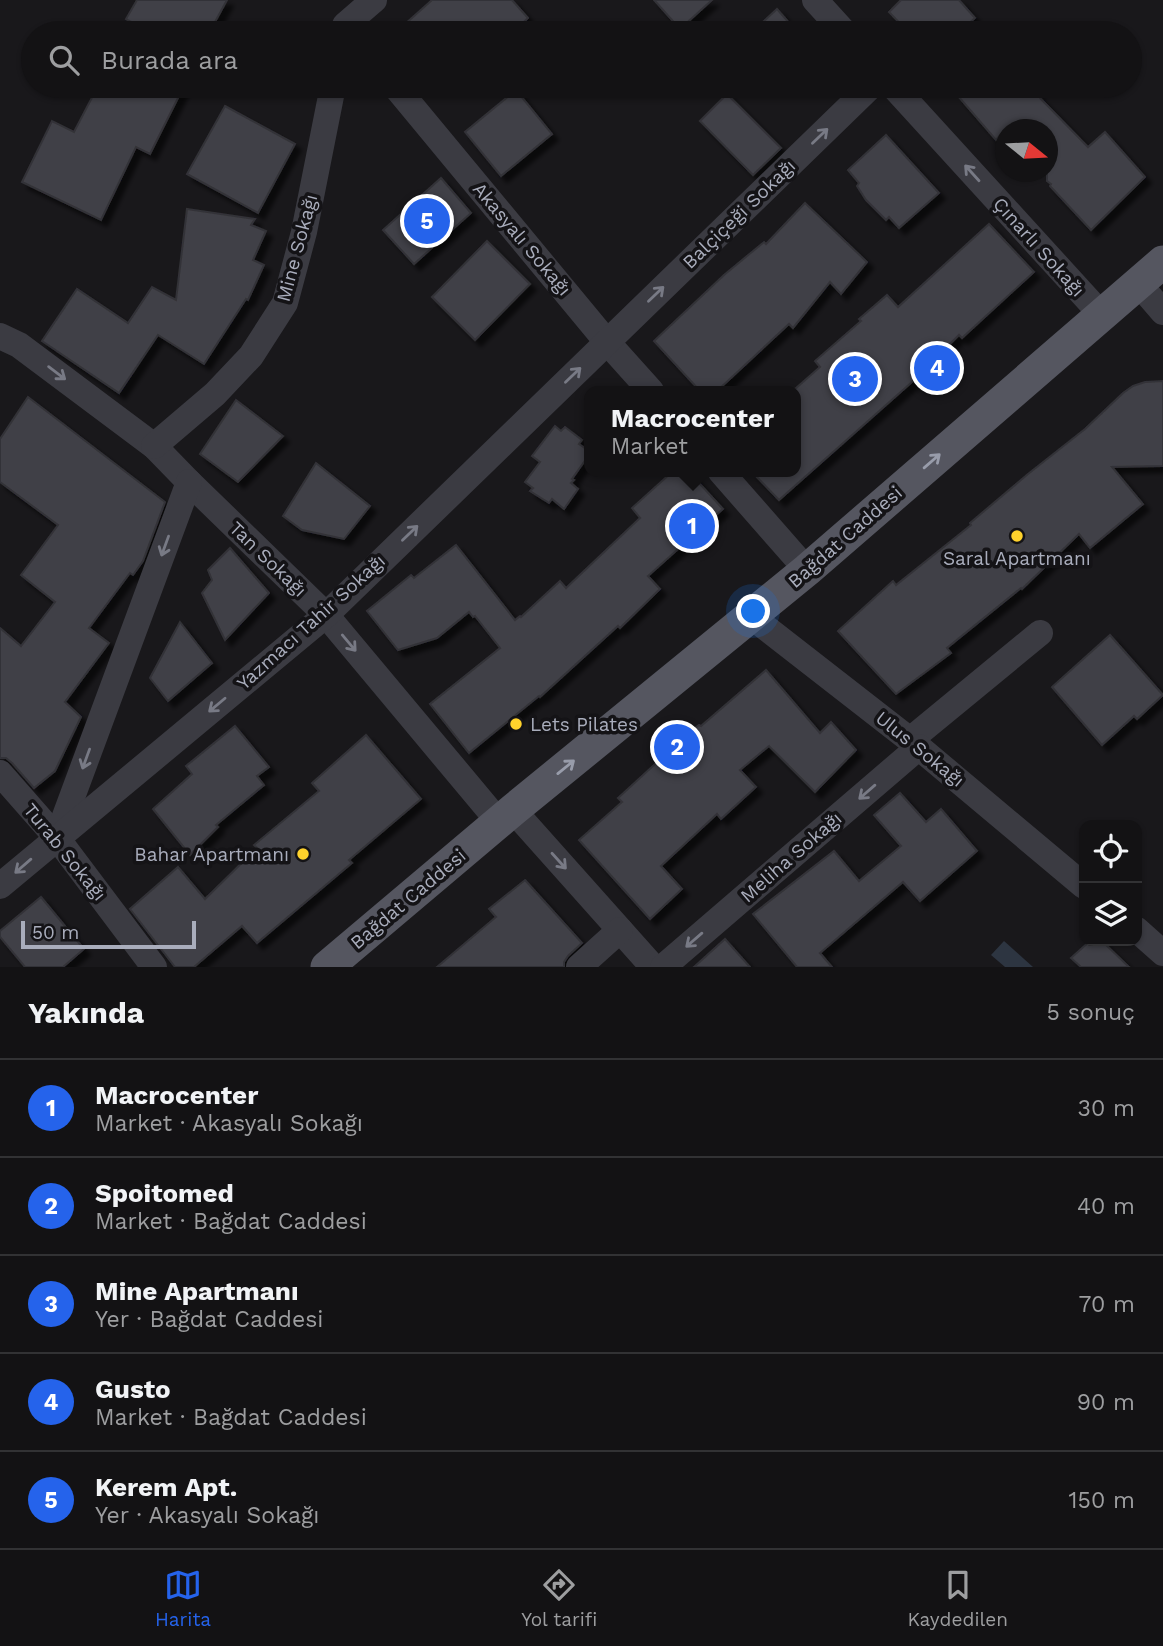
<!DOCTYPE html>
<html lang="tr">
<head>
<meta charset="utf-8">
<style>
  :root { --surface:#131214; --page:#202022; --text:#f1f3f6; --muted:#9d9ea0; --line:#323234; --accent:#2563eb }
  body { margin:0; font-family:"Work Sans",sans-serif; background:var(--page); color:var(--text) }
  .controls { position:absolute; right:21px; bottom:21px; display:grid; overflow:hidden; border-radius:14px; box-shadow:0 2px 5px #0004 }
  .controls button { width:63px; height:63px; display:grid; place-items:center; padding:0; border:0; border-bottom:2px solid var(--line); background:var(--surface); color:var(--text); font:35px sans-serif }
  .compass { position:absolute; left:995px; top:119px; width:63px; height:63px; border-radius:50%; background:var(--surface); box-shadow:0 2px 5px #0004; rotate:108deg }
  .scale { position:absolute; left:21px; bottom:18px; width:175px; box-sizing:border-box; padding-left:7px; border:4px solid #a9adbc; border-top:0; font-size:19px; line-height:24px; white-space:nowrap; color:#a9adbc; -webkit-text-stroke:5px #141316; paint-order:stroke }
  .you { position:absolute; left:754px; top:612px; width:24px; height:24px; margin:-18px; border:5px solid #fff; border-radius:50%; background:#1a73e8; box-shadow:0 0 0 10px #1a73e833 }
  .badge { display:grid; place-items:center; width:46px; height:46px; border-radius:50%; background:var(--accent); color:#fff; font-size:23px; font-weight:700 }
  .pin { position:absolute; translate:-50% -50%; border:4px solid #fff; box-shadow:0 2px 7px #0006 }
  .popup { position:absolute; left:584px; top:386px; width:217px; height:91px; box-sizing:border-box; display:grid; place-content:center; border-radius:14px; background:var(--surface); filter:drop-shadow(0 2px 5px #0005); font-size:23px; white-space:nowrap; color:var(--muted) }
  .popup b { font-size:26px; color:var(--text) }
  .popup::after { content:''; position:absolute; left:50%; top:100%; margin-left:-14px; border:14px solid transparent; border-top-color:var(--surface) }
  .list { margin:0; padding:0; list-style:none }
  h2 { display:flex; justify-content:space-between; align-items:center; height:91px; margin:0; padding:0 28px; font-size:30px }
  h2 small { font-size:23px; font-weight:400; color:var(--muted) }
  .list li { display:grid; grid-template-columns:46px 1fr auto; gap:21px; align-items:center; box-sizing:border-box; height:98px; padding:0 28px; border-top:2px solid var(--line) }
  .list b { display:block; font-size:26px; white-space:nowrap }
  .list p { margin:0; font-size:23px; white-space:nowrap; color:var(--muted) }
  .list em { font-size:23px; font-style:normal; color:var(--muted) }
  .icon { flex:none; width:38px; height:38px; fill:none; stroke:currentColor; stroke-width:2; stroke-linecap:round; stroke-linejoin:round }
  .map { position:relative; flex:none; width:1163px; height:967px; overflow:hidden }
  .search { position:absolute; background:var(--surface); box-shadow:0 2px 5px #0004; left:21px; right:21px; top:21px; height:77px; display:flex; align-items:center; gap:18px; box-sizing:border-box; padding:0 24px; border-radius:38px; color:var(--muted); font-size:26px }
  .sheet { height:581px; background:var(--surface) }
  nav { display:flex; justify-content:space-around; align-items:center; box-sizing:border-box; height:98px; border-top:2px solid var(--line); background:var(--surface); font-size:19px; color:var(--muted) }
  nav a { display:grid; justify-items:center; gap:4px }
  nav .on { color:var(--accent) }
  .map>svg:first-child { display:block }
  .water { fill:#2d3541 }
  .building { fill:#404046; stroke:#333237; stroke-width:2; filter:url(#shadow) }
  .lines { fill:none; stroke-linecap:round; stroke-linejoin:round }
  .minor { stroke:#3b3b42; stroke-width:26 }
  .major { stroke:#555660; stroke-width:33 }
  .oneway { stroke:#787a85 }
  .oneway2 { stroke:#989caa }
  .poi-dot { fill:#ffd22c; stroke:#141316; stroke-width:2.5 }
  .labels { text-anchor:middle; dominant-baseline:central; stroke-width:7; stroke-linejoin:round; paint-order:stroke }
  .street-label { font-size:19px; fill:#a9adbc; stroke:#141316 }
  .poi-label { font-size:19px; fill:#a9adbc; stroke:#141316 }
</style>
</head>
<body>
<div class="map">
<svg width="1163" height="967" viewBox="0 0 1163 967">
  <defs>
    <filter id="shadow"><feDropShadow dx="6" dy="6" stdDeviation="2" flood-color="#0009"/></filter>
  </defs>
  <rect width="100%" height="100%" fill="#19181b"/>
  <polygon class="water" points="1004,941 1033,967 1005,967 991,955"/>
  <g class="building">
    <polygon points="137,0 227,0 209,33 151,33 126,19"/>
    <polygon points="432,0 512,0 528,18 513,33 395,33"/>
    <polygon points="654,0 712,0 680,29"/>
    <polygon points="901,0 959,0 975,18 958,33 909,33 889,12"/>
    <polygon points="777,9 798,33 751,33"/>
    <polygon points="98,86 184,86 150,154 136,147 101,220 22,182 52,121 74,132"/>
    <polygon points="970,86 1031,86 1041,99 1088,147 1105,132 1145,177 1091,230 1050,186 1051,184 1047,181 1047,130 1005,130 996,140 958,96"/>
    <polygon points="516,90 552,134 501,176 465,132"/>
    <polygon points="727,94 781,148 753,175 700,121"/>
    <polygon points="225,106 295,144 258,213 187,174"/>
    <polygon points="886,135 939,193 899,228 889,217 886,220 866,200 857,186 859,183 848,170"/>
    <polygon points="441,178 471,213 414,264 383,230"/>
    <polygon points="805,203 867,262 841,294 830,282 793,328 789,324 717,391 700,391 654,341 724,275 764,242 766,244"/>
    <polygon points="187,209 255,219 251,225 266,231 253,260 264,265 248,300 246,299 204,364 158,335 119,393 42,341 77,289 128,323 152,287 176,300"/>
    <polygon points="989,224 1034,272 962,338 959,335 912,382 779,500 752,472 795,472 795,389 820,367 815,361 861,321 859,319 887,295 898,307"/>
    <polygon points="487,241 530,284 475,340 432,297"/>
    <polygon points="1163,381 1163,466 1112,467 1143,504 1090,548 1079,534 1022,589 1021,588 947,648 951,653 896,694 838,631 893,581 896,585 971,525 970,523 1028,474 1085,429 1123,393 1133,386 1145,382"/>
    <polygon points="28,397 165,502 143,561 133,575 130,573 89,628 109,643 65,702 81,717 55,771 34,788 12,763 6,758 0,758 0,628 21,646 55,602 21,575 58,525 0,482 0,439"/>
    <polygon points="236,400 283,436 238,482 200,454"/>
    <polygon points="555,426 561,431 565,427 582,440 579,444 589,451 589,455 572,479 574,480 571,483 578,489 564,509 552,499 549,503 530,491 533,488 525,482 540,462 532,456"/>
    <polygon points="316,463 370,506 344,539 302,530 283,516"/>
    <polygon points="672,472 689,472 723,509 648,576 660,589 620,628 618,626 540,697 539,696 469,753 430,704 500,648 475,616 473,617 469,612 437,638 398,650 367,611 411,575 414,578 456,545 515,620 520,616 521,617 560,581 566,588 640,518 632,508"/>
    <polygon points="230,548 269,593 225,640 202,593 212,580 208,570"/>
    <polygon points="180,622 212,663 168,701 150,678"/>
    <polygon points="1110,635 1163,695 1137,719 1134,716 1102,745 1052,687"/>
    <polygon points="766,670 820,733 831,722 856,750 815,792 769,746 740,770 756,787 721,819 717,814 661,866 682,889 650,919 579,840 622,802 618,798 665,755 663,753 699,725 701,726"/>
    <polygon points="235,726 269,767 257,776 264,785 216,825 218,827 190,855 153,809 192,774 186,766"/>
    <polygon points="366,735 421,799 349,860 352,863 257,943 242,926 194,967 175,967 130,909 178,867 205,899 257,848 254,845 319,791 312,783"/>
    <polygon points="900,793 926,822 941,809 977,851 920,901 903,882 820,953 832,967 797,967 753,914 834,851 859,881 901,846 874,815"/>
    <polygon points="525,880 582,943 568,956 564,962 564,967 437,967 496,917 489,909"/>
    <polygon points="41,897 84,949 63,967 25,967 0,937 0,931"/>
    <polygon points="725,939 750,967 694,967"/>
    <polygon points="1090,941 1102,941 1129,967 1081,967 1071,958"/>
  </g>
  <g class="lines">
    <g class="minor">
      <polyline points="815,0 845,33"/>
      <polyline points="343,33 345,25 374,0"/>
      <polyline points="395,86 607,342 651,391"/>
      <polyline points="893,86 1101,314"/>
      <polyline points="1138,283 1163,312"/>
      <polyline points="0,336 19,345 154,446 189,482 326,615 499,822"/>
      <polyline points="154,446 215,394 251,356 285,303 304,232 333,86"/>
      <polyline points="721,472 807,570"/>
      <polyline points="752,617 910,740 1084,886"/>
      <polyline points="910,740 1040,633"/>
      <polyline points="0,773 57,838 154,967"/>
      <polyline points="513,810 653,967"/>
      <polyline points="58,835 189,482"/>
      <polyline points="0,886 326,615 871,86"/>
      <polyline points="1137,930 1163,953"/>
      <polyline points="579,967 620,930"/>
      <polyline points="663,967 919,747"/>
    </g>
    <polyline class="major" points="327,967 513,810 807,570 1163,262"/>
  </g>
  <defs><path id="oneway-shaft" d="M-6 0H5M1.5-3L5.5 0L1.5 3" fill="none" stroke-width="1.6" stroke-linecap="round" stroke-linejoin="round" transform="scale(1.75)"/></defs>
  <g class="oneway">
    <use href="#oneway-shaft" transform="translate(820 136) rotate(-44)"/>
    <use href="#oneway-shaft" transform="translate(972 173) rotate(-132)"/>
    <use href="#oneway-shaft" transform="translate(656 294) rotate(-44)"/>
    <use href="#oneway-shaft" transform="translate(57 373) rotate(37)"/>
    <use href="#oneway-shaft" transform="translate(573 375) rotate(-44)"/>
    <use href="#oneway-shaft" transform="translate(410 533) rotate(-44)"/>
    <use href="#oneway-shaft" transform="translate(165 546) rotate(110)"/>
    <use href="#oneway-shaft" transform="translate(349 643) rotate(50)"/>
    <use href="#oneway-shaft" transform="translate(217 705) rotate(140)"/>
    <use href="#oneway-shaft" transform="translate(86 759) rotate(110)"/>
    <use href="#oneway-shaft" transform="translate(867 792) rotate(139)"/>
    <use href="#oneway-shaft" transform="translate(559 861) rotate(48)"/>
    <use href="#oneway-shaft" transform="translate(23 866) rotate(139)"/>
    <use href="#oneway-shaft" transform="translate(694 940) rotate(139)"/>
  </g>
  <g class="oneway2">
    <use href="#oneway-shaft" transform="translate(932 461) rotate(-41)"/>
    <use href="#oneway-shaft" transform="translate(566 767) rotate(-39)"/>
  </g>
  <g class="poi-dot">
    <circle cx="1017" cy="536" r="7"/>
    <circle cx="516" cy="724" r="7"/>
    <circle cx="303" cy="854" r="7"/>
  </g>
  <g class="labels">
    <g class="street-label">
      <text transform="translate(739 214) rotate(-44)">Balçiçeği Sokağı</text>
      <text transform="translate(522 239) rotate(50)">Akasyalı Sokağı</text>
      <text transform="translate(1039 247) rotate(48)">Çınarlı Sokağı</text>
      <text transform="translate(297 248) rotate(-75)">Mine Sokağı</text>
      <text transform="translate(845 537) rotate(-41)">Bağdat Caddesi</text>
      <text transform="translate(268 559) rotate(44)">Tan Sokağı</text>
      <text transform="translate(311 622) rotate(-42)">Yazmacı Tahir Sokağı</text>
      <text transform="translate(920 749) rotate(39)">Ulus Sokağı</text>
      <text transform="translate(65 852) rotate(51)">Turab Sokağı</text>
      <text transform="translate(791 857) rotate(-41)">Meliha Sokağı</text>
      <text transform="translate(408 899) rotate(-40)">Bağdat Caddesi</text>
    </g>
    <g class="poi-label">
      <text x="1017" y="558">Saral Apartmanı</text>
      <text x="530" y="724" text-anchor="start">Lets Pilates</text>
      <text x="289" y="854" text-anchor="end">Bahar Apartmanı</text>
    </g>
  </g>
</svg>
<div class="controls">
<button><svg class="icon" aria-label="locate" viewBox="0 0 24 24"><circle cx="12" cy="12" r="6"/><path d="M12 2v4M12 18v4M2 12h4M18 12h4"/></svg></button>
<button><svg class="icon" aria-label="layers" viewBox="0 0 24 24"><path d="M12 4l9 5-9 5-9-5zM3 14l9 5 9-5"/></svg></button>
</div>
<svg class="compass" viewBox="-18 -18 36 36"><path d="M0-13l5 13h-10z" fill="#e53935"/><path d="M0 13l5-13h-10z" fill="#9d9ea0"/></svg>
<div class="scale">50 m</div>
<div class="you"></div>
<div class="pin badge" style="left:692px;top:526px">1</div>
<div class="popup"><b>Macrocenter</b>Market</div>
<div class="pin badge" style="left:677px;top:747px">2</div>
<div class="pin badge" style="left:855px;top:379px">3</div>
<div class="pin badge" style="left:937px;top:368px">4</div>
<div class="pin badge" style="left:427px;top:221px">5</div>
<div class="search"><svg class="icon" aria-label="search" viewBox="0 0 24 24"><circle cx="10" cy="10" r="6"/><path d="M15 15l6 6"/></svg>Burada ara</div>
</div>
<section class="sheet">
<h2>Yakında<small>5 sonuç</small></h2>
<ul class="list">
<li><span class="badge">1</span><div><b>Macrocenter</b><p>Market · Akasyalı Sokağı</p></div><em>30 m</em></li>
<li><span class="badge">2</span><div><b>Spoitomed</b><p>Market · Bağdat Caddesi</p></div><em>40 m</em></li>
<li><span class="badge">3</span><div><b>Mine Apartmanı</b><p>Yer · Bağdat Caddesi</p></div><em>70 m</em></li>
<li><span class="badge">4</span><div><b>Gusto</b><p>Market · Bağdat Caddesi</p></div><em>90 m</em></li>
<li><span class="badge">5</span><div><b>Kerem Apt.</b><p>Yer · Akasyalı Sokağı</p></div><em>150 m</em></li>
</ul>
</section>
<nav>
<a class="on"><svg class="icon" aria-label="map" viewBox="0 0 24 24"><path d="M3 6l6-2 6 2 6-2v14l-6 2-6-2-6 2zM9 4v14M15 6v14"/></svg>Harita</a>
<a><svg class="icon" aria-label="directions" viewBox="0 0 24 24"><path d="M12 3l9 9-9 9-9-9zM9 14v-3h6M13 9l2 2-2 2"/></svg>Yol tarifi</a>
<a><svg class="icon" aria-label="saved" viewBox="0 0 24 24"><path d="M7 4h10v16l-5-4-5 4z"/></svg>Kaydedilen</a>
</nav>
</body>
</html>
